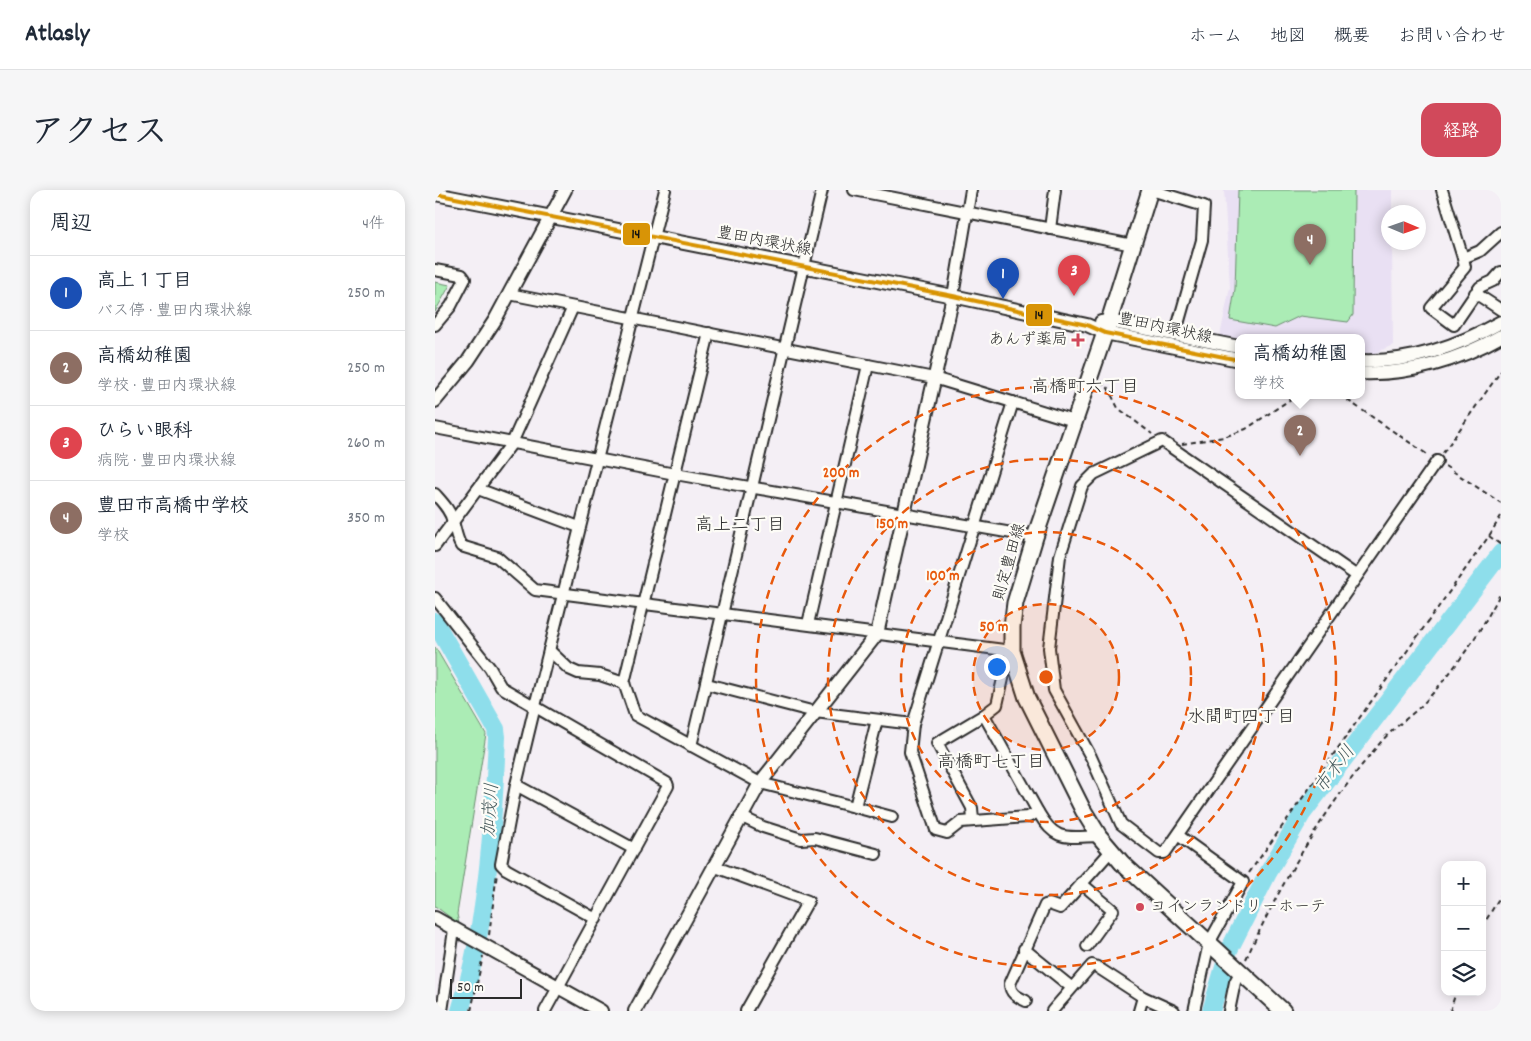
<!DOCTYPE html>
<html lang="ja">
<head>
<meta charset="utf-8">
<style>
  :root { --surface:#fff; --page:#f6f6f7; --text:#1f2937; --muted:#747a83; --line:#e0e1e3; --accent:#d1495b }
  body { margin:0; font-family:Dekko,"Klee One",sans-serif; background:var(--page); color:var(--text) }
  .controls { position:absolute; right:15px; bottom:15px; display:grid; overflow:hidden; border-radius:10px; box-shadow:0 2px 12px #0003 }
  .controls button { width:45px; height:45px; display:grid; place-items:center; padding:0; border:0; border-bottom:1px solid var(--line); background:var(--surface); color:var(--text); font:25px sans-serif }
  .compass { position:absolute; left:946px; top:15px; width:45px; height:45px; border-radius:50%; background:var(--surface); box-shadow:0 2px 12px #0003; rotate:92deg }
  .scale { position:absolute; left:15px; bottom:12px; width:72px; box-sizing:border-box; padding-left:5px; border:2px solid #2b2b2b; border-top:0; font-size:14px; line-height:18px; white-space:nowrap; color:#2b2b2b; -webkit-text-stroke:4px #fdfcf7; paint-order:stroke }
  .you { position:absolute; left:561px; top:476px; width:18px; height:18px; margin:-12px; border:4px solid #fff; border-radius:50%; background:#1a73e8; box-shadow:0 0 0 8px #1a73e833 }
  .badge { display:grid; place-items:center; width:32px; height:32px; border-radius:50%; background:var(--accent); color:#fff; font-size:16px; font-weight:700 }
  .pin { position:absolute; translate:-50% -41px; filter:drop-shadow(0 1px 2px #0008) }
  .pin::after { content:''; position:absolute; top:26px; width:18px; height:15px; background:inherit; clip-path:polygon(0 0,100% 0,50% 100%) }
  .popup { position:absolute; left:800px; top:144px; width:130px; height:65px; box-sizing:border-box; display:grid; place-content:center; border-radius:10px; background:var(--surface); filter:drop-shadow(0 1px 4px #0005); font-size:16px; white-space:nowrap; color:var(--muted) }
  .popup b { font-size:19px; color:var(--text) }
  .popup::after { content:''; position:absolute; left:50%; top:100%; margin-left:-10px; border:10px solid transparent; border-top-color:var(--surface) }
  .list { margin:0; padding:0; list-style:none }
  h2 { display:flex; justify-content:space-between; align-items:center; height:65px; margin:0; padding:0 20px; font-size:21px }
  h2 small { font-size:16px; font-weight:400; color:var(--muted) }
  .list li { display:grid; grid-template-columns:32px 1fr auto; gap:15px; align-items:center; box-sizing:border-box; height:75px; padding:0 20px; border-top:1px solid var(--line) }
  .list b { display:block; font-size:19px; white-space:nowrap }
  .list p { margin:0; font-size:16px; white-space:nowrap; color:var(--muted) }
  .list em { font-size:16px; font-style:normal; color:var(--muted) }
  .icon { flex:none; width:28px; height:28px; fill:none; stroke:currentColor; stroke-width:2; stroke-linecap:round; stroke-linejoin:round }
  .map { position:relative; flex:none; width:1066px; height:821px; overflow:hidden; border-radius:15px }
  header { display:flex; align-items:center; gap:30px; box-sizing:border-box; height:70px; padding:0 25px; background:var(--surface); border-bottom:1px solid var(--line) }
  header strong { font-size:24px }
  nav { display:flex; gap:28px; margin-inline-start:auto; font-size:18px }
  .intro { display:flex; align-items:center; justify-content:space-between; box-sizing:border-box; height:120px; padding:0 30px }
  h1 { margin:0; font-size:35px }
  .button { padding:12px 22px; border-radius:15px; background:var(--accent); color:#fff; font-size:18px; font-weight:700 }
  main { display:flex; gap:30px; padding:0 30px }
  aside { flex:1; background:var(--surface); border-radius:15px; box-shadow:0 2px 12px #0003 }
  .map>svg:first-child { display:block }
  .built { fill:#e9e0f3 }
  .green { fill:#abecb5; stroke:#6b8c70 }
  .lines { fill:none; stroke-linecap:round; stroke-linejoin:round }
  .river { stroke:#8edeeb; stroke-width:18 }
  .minor-casing { stroke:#2b2b2b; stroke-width:14 }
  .tertiary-casing { stroke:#2b2b2b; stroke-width:16 }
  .secondary-casing { stroke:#2b2b2b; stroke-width:19 }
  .path { stroke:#2b2b2b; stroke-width:2; stroke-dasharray:5 4; stroke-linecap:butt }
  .minor { stroke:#fdfcf7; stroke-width:10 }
  .tertiary { stroke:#fdfcf7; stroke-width:12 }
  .secondary { stroke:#fdfcf7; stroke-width:15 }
  .bus-1-casing { stroke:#fdfcf7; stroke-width:8 }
  .bus-1 { stroke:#d89406; stroke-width:4 }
  .ring { fill:none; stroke:#e8590c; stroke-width:2.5; stroke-dasharray:9 6 }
  .poi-dot { fill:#d1495b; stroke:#fdfcf7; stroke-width:2 }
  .labels { text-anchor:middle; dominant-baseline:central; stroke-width:4.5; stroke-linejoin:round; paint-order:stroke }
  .street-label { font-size:16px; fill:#2b2b2b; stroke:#fdfcf7 }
  .poi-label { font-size:16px; fill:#2b2b2b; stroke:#fdfcf7; text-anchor:end }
  .neighbourhood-label { font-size:18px; fill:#2b2b2b; stroke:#fdfcf7 }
  .water-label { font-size:18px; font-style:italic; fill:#44585b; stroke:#fdfcf7 }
  .centre { fill:#e8590c; stroke:#fdfcf7; stroke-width:2.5 }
  .ring-label { font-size:15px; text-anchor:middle; font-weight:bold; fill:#e8590c; stroke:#fdfcf7; stroke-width:4.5; stroke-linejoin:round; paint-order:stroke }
  .line-badge { stroke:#fdfcf7; stroke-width:2 }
  .pale-badge-label { font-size:14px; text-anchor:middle; font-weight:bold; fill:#111 }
</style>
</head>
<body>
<header>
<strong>Atlasly</strong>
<nav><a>ホーム</a><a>地図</a><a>概要</a><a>お問い合わせ</a></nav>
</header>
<div class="intro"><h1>アクセス</h1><a class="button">経路</a></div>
<main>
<aside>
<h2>周辺<small>4件</small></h2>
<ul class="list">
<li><span class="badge" style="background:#1a4fb4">1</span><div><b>高上１丁目</b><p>バス停 · 豊田内環状線</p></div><em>250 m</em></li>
<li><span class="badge" style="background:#8d6e63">2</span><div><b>高橋幼稚園</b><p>学校 · 豊田内環状線</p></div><em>250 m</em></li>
<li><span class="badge" style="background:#e0444e">3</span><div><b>ひらい眼科</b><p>病院 · 豊田内環状線</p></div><em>260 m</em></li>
<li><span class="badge" style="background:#8d6e63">4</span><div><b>豊田市高橋中学校</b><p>学校</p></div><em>350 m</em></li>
</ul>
</aside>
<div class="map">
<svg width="1066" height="821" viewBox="0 0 1066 821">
  <rect width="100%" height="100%" fill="#f4eff5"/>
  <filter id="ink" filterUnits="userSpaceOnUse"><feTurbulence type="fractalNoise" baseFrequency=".02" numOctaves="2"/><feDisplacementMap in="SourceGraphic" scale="10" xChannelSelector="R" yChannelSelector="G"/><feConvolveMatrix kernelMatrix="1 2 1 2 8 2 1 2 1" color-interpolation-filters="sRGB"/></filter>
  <g filter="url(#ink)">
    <polygon class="built" points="789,0 957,0 957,22 954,22 954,52 957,53 958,155 940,163 926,163 926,147 804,147 804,149 785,146 795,97"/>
    <g class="green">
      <polygon points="803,0 919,0 918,125 913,132 865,126 840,138 795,130 800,99"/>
      <polygon points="0,92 15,95 0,122"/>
      <polygon points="0,457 51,544 22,724 24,734 0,716"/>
    </g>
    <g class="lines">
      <g class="river">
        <path d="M0,432L61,539L62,547C58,639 52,734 25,821"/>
        <polyline points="776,821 794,760 833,683 867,624 1066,363"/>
      </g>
      <defs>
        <g id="minor">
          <polyline points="419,0 698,55"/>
          <polyline points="716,0 769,16 767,50 740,145"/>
          <polyline points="1007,0 1028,68"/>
          <polyline points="615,39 620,0"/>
          <polyline points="1066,42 1045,61 1028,68 1030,77 996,118 1019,135 1045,97 1058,91 1066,82"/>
          <polyline points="0,80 27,85 30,89 16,116 0,135"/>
          <polyline points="1040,103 1066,120"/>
          <polyline points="74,104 499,188 639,231"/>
          <polyline points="518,106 536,0"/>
          <polyline points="274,143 189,493 200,525 325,593 420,617 442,530"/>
          <polyline points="0,238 240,284 600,347"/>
          <polyline points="43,299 144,337"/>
          <path d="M0,304C7,312 16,321 18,332C21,341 21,347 26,356L62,367L100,400L577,461L570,480L562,515L549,525"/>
          <polyline points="0,356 77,253 138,117"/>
          <polyline points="922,386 727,251 659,284 647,296 625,366 614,458 619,500 656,567 686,634 724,663 730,663 1002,271"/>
          <polyline points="0,408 55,478 66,497 232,593 233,596 110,821"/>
          <polyline points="373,434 433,175"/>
          <polyline points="114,460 134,479 143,483 165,485 189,493"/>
          <polyline points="272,494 380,522 478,534 578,212"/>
          <path d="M478,534L475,562L501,640L512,643L526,632L593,627L603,622C621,653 631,647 664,646"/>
          <polyline points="256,556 387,0"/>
          <polyline points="81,595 199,659"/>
          <polyline points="420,617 457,627"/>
          <polyline points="305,626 328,637 366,649 380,648 441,664"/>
          <polyline points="538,630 537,618 502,553 549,525 603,622"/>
          <polyline points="744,646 808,692 774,753 759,821"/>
          <polyline points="278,676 373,711 311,821"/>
          <polyline points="646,693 678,720 652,756"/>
          <polyline points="161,729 71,679 66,674 81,595 100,516 230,0"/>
          <polyline points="589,759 636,797"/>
          <path d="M591,811C583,807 575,804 575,794L610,715L614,714L625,718L676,661"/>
          <polyline points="7,821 19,740"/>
          <polyline points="617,821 657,775 662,777 708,807 739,821"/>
          <polyline points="704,821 708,807"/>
          <polyline points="794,821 800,792 806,781"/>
        </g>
        <g id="tertiary">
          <polyline points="0,4 518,106 652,135 670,143 804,170"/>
          <polyline points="666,132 674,131 804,157"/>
          <path d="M926,171C976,173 1023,156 1066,132"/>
          <path d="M926,183C975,185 1024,170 1066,146"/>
          <polyline points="0,211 33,171 60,130 130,0"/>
          <polyline points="0,728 166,821"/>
          <polyline points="200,821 325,593 442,444 518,106"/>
        </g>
        <polyline id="secondary" points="715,0 674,131 600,347 580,413 577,437 577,461 592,508 648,620 664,646 687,673 848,821"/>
      </defs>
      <use href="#minor" class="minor-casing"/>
      <use href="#tertiary" class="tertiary-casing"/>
      <use href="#secondary" class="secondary-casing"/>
      <g class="path">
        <polyline points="665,192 673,198 683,218 717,244"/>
        <polyline points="905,205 993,265"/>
        <polyline points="747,254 789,247 811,239 862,205"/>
        <polyline points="1008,263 1066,181"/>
        <polyline points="1010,276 1066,313"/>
        <polyline points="1054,346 1066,355"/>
        <polyline points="814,683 1054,346 1066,326"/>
        <polyline points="1047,737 1066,705"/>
        <polyline points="54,745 62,683"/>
        <path d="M811,769C847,691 890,617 946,552C958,538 975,527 988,514C1019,481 1046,442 1066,402"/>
        <polyline points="36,821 48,766"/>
        <polyline points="1015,821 1021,802"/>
      </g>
      <use href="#minor" class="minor"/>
      <use href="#tertiary" class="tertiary"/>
      <use href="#secondary" class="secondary"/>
      <defs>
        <polyline id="bus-1" points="0,4 518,106 652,135 670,143 804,170"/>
      </defs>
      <use href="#bus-1" class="bus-1-casing"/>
      <use href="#bus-1" class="bus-1"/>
    </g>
  </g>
  <circle cx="611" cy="487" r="73" fill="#e8590c" fill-opacity=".12"/>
  <g class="ring">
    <circle cx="611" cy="487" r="73"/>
    <circle cx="611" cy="487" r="145"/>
    <circle cx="611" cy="487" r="218"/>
    <circle cx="611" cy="487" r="290"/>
  </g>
  <g class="poi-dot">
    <path d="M640.5 142.5h5v5h5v5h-5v5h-5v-5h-5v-5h5z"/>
    <circle cx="705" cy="717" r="5"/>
  </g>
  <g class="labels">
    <g class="street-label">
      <text transform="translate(329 52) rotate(11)">豊田内環状線</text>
      <text transform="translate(730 139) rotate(12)">豊田内環状線</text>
      <text transform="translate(575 372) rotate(-74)">則定豊田線</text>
    </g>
    <g class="poi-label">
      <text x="633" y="150">あんず薬局</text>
      <text x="715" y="717" text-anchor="start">コインランドリーホーテ</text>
    </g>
    <g class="neighbourhood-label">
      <text x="650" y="198">高橋町六丁目</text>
      <text x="305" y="336">高上二丁目</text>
      <text x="806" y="528">水間町四丁目</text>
      <text x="556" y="573">高橋町七丁目</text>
    </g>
    <g class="water-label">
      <text transform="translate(901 580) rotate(-53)">市木川</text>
      <text transform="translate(57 620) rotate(-86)">加茂川</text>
    </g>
  </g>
  <circle cx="611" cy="487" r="8" class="centre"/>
  <g class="ring-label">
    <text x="406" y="287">200 m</text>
    <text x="457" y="338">150 m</text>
    <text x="508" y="390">100 m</text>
    <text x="559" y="441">50 m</text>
  </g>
  <g class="line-badge">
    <rect x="187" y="32" width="29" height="24" rx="5" fill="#d89406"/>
    <rect x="590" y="113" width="28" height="24" rx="5" fill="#d89406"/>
  </g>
  <g class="pale-badge-label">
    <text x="201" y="48">14</text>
    <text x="604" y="129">14</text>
  </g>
</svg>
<div class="controls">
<button>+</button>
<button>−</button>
<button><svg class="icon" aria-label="layers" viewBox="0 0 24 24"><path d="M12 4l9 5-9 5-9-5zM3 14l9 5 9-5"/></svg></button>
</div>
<svg class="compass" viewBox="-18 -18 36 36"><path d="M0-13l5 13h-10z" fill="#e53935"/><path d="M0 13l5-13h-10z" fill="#747a83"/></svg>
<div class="scale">50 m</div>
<div class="you"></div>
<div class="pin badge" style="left:568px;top:109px;background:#1a4fb4">1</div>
<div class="pin badge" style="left:865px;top:266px;background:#8d6e63">2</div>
<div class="popup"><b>高橋幼稚園</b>学校</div>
<div class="pin badge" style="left:639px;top:106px;background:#e0444e">3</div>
<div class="pin badge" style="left:875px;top:75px;background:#8d6e63">4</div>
</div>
</main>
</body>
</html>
